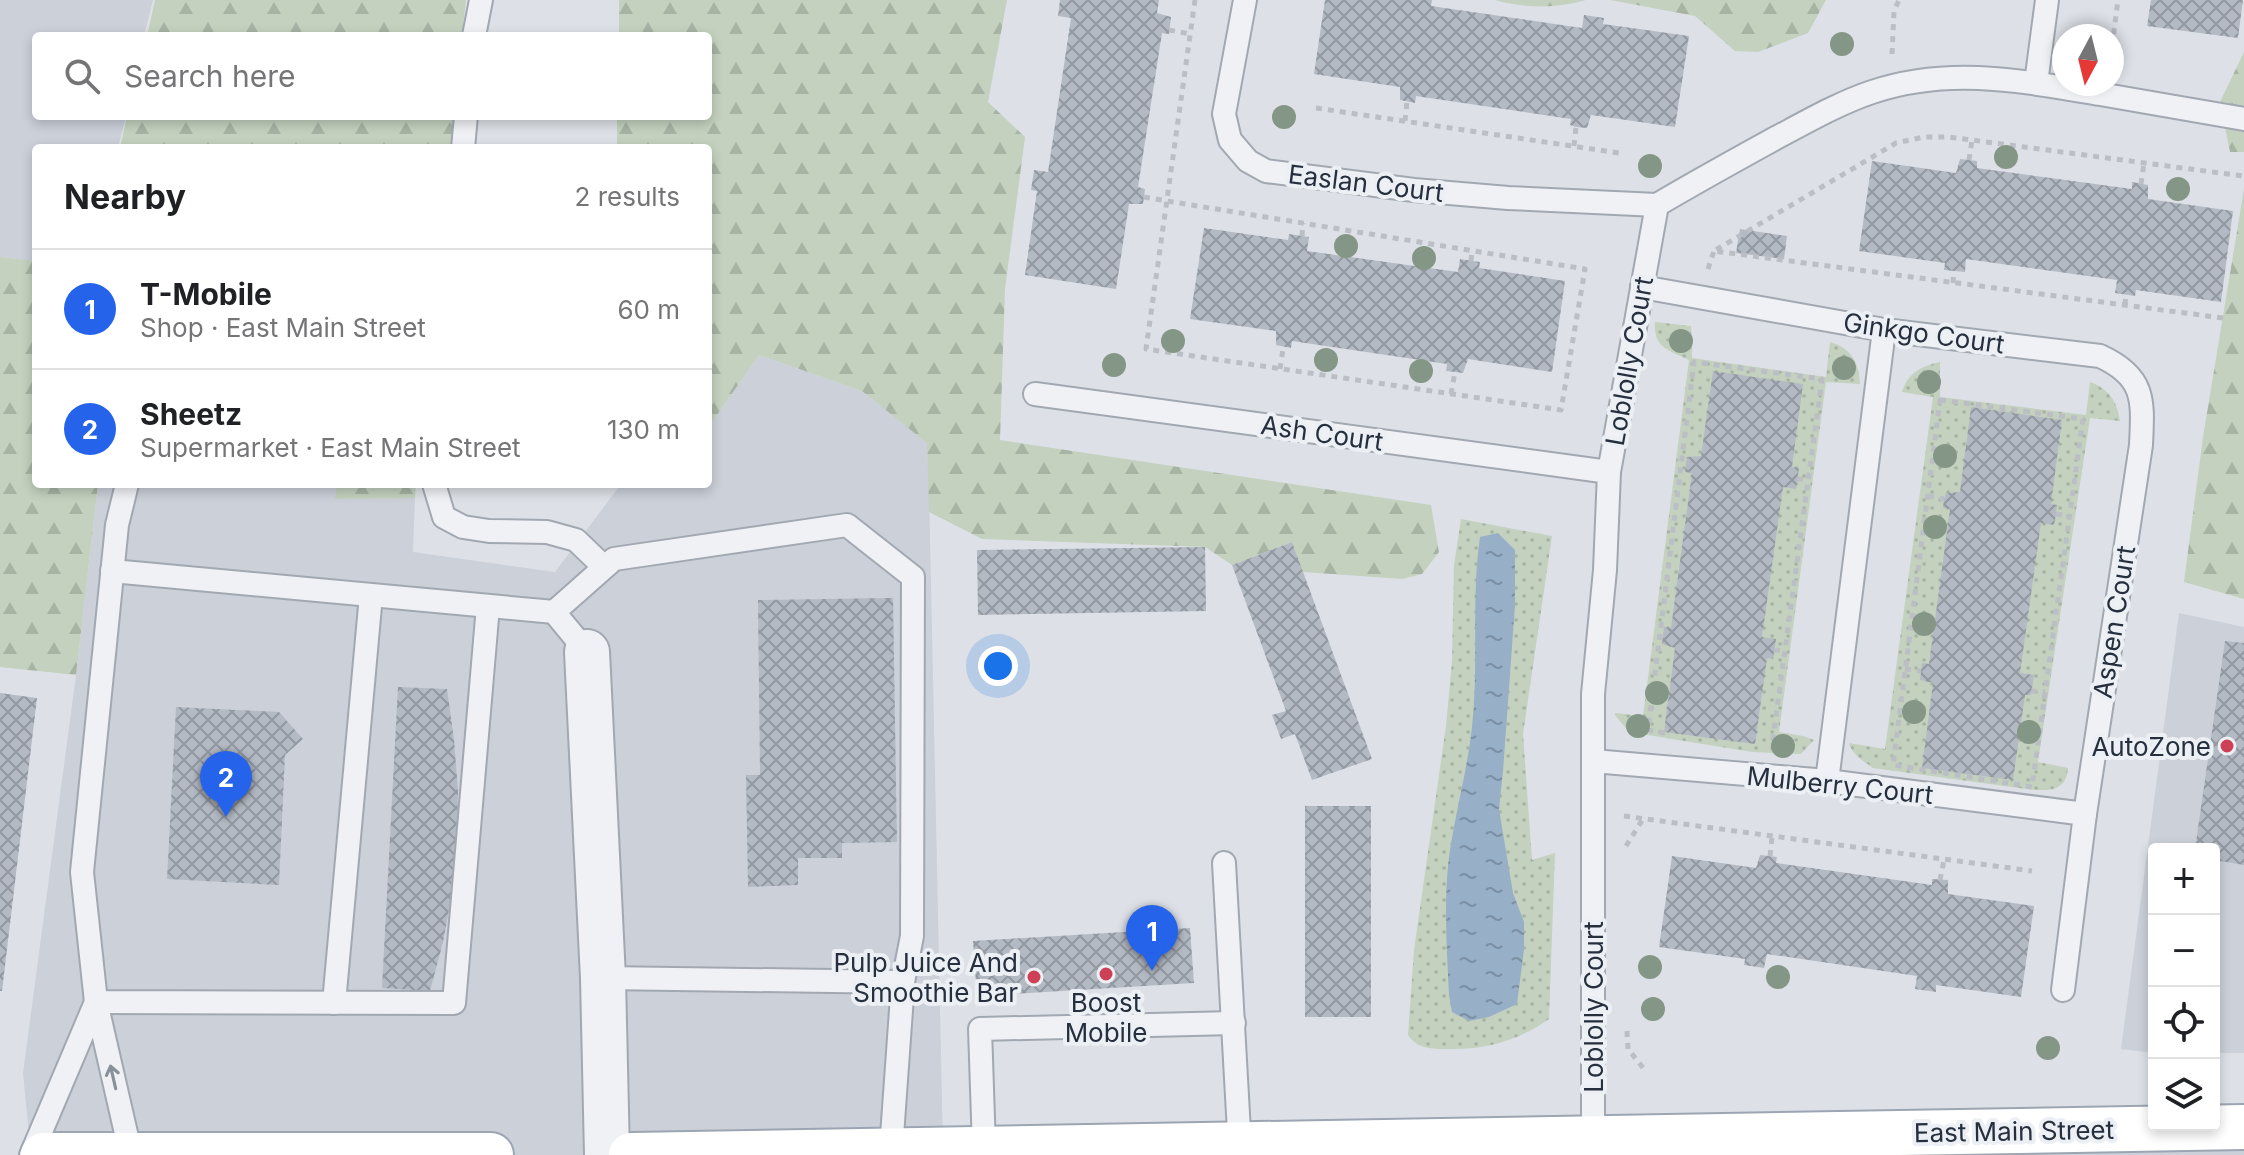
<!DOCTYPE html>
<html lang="en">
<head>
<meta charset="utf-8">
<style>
  :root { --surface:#fff; --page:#f2f2f2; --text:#202124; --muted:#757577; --line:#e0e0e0; --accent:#2563eb }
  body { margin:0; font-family:Inter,sans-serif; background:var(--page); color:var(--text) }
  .controls { position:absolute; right:24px; bottom:24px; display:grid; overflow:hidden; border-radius:8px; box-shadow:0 4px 12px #0003 }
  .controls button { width:72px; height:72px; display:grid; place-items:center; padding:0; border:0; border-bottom:2px solid var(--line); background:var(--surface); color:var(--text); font:40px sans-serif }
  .compass { position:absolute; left:2052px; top:24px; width:72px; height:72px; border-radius:50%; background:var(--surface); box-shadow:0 4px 12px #0003; rotate:187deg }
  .you { position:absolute; left:998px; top:666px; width:28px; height:28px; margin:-20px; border:6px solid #fff; border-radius:50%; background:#1a73e8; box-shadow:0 0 0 12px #1a73e833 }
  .badge { display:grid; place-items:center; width:52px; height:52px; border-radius:50%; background:var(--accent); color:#fff; font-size:26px; font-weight:700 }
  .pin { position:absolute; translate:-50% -66px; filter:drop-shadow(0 2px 4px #0008) }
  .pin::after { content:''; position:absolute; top:42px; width:28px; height:24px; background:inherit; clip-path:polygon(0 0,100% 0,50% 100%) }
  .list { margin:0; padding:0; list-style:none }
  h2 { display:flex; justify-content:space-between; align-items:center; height:104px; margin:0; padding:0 32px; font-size:34px }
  h2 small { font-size:26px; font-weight:400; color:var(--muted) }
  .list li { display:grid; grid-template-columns:52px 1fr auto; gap:24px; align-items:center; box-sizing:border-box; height:120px; padding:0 32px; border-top:2px solid var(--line) }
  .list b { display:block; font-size:30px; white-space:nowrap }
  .list p { margin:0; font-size:26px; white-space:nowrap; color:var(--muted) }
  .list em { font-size:26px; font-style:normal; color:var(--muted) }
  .icon { flex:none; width:44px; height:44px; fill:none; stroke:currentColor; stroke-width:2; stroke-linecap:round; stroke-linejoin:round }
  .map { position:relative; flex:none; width:2244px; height:1155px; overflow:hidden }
  .search { position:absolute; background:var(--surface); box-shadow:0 4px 12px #0003; left:32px; top:32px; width:680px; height:88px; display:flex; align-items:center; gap:20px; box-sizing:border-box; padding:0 28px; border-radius:8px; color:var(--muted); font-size:30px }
  .panel { position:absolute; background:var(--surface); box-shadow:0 4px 12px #0003; left:32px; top:144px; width:680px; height:344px; border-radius:8px }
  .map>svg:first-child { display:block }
  .built { fill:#cbd0d9 }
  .grass { fill:url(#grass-dots) }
  .forest { fill:url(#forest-firs) }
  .water { fill:url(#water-ripples) }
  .building { fill:url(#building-cross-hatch) }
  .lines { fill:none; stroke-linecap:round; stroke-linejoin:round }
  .lane-casing { stroke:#a2a8b1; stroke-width:26 }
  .street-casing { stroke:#a2a8b1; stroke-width:48 }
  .primary-casing { stroke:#9ca5b2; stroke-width:48 }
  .path { stroke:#bbbfc5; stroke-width:5; stroke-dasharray:6 6; stroke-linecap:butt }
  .lane { stroke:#eff1f5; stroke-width:22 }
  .street { stroke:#eff1f5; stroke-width:44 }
  .primary { stroke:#fff; stroke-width:44 }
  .tree { fill:#849685 }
  .oneway { stroke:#8a9099 }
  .poi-dot { fill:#cd4056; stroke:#ecf0f5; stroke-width:3 }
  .labels { text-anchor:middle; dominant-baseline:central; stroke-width:8; stroke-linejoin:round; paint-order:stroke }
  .street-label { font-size:26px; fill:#262f3d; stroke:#ecf0f5 }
  .poi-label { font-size:26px; fill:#262f3d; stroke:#ecf0f5; text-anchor:end }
</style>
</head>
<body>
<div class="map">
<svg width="2244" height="1155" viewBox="0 0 2244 1155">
  <defs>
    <pattern id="grass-dots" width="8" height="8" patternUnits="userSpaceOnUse" patternTransform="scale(2)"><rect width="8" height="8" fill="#c3d1be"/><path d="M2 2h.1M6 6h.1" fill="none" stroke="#a7b4a4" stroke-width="1.8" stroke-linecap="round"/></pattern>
    <pattern id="forest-firs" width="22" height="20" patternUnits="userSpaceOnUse" patternTransform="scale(2)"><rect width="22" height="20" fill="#c3d1be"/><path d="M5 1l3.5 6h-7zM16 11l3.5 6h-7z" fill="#a7b4a4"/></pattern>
    <pattern id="water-ripples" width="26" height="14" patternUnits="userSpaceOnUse" patternTransform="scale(2)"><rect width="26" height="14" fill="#97afc7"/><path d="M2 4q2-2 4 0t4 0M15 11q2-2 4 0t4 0" fill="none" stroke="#7b8fa3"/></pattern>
    <pattern id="building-cross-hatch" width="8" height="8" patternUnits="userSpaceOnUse" patternTransform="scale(2)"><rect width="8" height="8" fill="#b4bac4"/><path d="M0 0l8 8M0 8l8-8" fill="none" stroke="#9298a0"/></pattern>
  </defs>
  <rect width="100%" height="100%" fill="#dde1e7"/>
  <g class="built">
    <polygon points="0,0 153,0 144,36 36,36 36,116 126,116 118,148 36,148 36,261 0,257"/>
    <polygon points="759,355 862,391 928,443 943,1149 2244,1127 2244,1155 31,1155 23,1073 76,675 98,484 337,484 336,499 415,498 413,552 555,572 621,484 708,484 708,428"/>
    <polygon points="2179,613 2244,627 2244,1053 2214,1053 2214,849 2154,849 2154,1053 2121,1049"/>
  </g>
  <g class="grass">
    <path d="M1655,322L1691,326L1692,358L1826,377L1830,342C1852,348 1859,363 1860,384L1826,382L1779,732L1803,736L1814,740L1801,754L1752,752L1629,732L1615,715V713L1643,716L1689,360C1669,350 1653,348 1655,322Z"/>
    <path d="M1940,362V397L2086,415L2090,382C2109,389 2117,401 2120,421L2090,418L2038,762L2068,768C2066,793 2047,791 2026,789L1873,768C1864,761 1852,755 1849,743L1885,749L1933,397L1902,392C1908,373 1921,366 1940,362Z"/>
    <path d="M1461,519L1552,536L1523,734L1532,860L1555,853L1549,1019C1518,1041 1484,1050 1447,1049C1432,1049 1417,1049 1408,1035L1414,950L1446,726L1452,661L1454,565Z"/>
  </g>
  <g class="forest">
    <polygon points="155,0 466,0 462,36 147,36"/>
    <polygon points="619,0 1007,0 988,102 1025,137 1005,289 1000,440 1431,505 1439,552 1422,574 1402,579 1303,572 1292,542 1232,565 1205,547 982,539 929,512 927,443 862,391 759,355 708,428 708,148 617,148 617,116 708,116 708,36 619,36"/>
    <path d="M1495,0H1586C1556,9 1525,8 1495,0Z"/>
    <polygon points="1610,0 1826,0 1808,33 1758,52 1735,51 1695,16"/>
    <polygon points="2244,52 2244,152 2230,152 2220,102"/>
    <polygon points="127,116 454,116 451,148 120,148"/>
    <polygon points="2244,189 2244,599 2184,582 2203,437"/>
    <polygon points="0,257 36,261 36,484 98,484 76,675 0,667"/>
    <polygon points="337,484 416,484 415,498 335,499"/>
  </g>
  <path class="water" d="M1498,533L1515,550V605L1503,771L1499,809L1513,893L1524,922V949L1517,1004L1489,1017L1469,1021L1452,1012L1449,995C1447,953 1444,908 1448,866C1453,820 1467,774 1472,727C1479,664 1471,600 1480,537Z"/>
  <g class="building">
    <polygon points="1060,0 1159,0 1157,13 1171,17 1169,34 1162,33 1138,187 1145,189 1143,204 1129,204 1116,289 1025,275 1037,191 1031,190 1034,170 1048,172 1071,18 1058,16"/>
    <polygon points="1325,0 1432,0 1431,6 1582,28 1584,15 1604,18 1603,24 1689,36 1675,127 1591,115 1587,128 1576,127 1570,125 1571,119 1416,96 1415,103 1400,100 1400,87 1314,74"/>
    <polygon points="2151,0 2243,0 2238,38 2147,26"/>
    <polygon points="1960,159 1977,161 1977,168 2132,189 2132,182 2148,185 2148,199 2233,211 2221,302 2136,290 2135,296 2115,293 2117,280 1966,259 1965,272 1944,270 1945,263 1859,251 1872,161 1956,173"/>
    <polygon points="1204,228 1288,240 1289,234 1309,237 1307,251 1458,272 1460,259 1480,262 1479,268 1565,281 1552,372 1468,359 1463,373 1446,371 1447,364 1292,341 1291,348 1276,345 1276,331 1190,319"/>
    <polygon points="1740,229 1787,236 1784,259 1736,253"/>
    <polygon points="1713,371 1803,384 1792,467 1799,468 1796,489 1783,487 1762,637 1776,639 1773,659 1767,658 1755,744 1664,732 1675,648 1662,644 1664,627 1671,628 1692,473 1685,472 1687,457 1701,456"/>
    <polygon points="1971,407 2062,420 2051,504 2057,505 2056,514 2054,525 2041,523 2020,673 2034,675 2031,695 2025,695 2013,780 1922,768 1933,683 1920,680 1922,663 1929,664 1950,509 1943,508 1944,499 1946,493 1960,492"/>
    <polygon points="1292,542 1372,759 1312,780 1295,734 1281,739 1272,715 1286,711 1232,565"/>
    <polygon points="1205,547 1206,611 978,615 977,550"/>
    <polygon points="893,598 897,842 842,843 842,858 798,858 798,885 748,887 746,775 760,775 758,600"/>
    <polygon points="2225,641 2244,643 2244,865 2214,860 2214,849 2195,849"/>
    <polygon points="398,687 447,689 454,740 458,791 457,843 452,893 443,942 430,991 382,988"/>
    <polygon points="0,693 37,698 2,991 0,991"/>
    <polygon points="176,707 279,712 303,739 285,755 279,885 167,879"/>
    <rect x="1305" y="806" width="66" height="211"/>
    <polygon points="1760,855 1777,857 1776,863 1932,885 1932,879 1948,880 1948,894 2034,906 2021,997 1936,985 1936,992 1915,989 1917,976 1767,954 1764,968 1744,965 1745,959 1659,947 1672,856 1756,868"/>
    <polygon points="1190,928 1194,983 977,996 973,941"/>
  </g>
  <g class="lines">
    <defs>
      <g id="lane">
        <polyline points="1245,0 1224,114 1230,140 1248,161 1266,171 1414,190 1508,198 1657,205"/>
        <polyline points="474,36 481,0"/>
        <polyline points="2036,83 2047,0"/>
        <polyline points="463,148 466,116"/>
        <path d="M1642,287L1884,330L2100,356C2146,377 2143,401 2141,445L2085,814L2063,990"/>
        <polyline points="1035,394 1609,472"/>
        <polyline points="127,484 117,525 82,872 96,1002 454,1003 488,606"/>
        <polyline points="434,484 444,517 463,527 489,531 547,532 576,540 604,567"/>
        <polyline points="112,571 554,612 587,652"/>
        <polyline points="554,612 614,559 847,525 913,577 912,936 903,982"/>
        <polyline points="1593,761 1827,781 2085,814"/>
        <polyline points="1827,781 1884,330"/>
        <polyline points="1224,863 1240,1150"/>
        <polyline points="603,978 903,982 891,1150"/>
        <polyline points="334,1003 371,595"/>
        <path d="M1593,1138V694L1605,570L1609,472L1657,205C1696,182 1734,161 1774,139C1806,122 1837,104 1872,92C1950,66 2022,81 2100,94C2148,102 2196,111 2244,119"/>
        <polyline points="984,1148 980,1029 1234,1023"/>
        <polyline points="31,1155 96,1002 131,1155"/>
      </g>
      <polyline id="street" points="587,652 603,978 607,1155"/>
      <g id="primary">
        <polyline points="43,1155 491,1155"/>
        <polyline points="631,1155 2244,1127"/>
      </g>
    </defs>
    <use href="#lane" class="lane-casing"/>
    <use href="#street" class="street-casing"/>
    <use href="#primary" class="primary-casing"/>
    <g class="path">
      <polyline points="1169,30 1190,34"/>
      <polyline points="2112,46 2118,0"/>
      <polyline points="1892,54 1894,11 1899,0"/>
      <polyline points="1316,108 1619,153"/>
      <polyline points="1405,121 1407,101"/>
      <polyline points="1574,146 1576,127"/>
      <polyline points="1969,160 1972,140"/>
      <polyline points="2141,184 2144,163"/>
      <polyline points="1144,197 1167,201 1585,269 1561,410 1146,349 1195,0"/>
      <polyline points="1302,236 1303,223"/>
      <polyline points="1471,261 1472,251"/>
      <polyline points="1708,269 1714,251"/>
      <polyline points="1953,283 1954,271"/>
      <polyline points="2125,305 2126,295"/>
      <polyline points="2223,318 1714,251 1896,143 1924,137 1949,137 2243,176"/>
      <polyline points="1280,369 1283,349"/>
      <polyline points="1451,394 1455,372"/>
      <polygon points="1940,400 2083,419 2032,787 1893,765"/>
      <polyline points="1797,479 1808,480"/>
      <polyline points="1928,496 1944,499"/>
      <polyline points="2056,514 2069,516"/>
      <polyline points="1774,650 1785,651"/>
      <polyline points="1905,669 1921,671"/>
      <polyline points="2031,691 2045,692"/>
      <polyline points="1665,733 1648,730 1694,362 1822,379 1772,745"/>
      <polyline points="1624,816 2032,871"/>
      <polyline points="1626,846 1643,819"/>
      <polyline points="1770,856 1772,837"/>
      <polyline points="1940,880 1944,860"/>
      <polyline points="1627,1031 1628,1049 1644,1069"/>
    </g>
    <use href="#lane" class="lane"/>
    <use href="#street" class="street"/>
    <use href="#primary" class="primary"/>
  </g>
  <g class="tree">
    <circle cx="1842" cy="44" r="12"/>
    <circle cx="1284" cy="117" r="12"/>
    <circle cx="2006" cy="157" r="12"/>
    <circle cx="1650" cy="166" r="12"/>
    <circle cx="2178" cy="189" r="12"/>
    <circle cx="1346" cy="246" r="12"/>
    <circle cx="1424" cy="258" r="12"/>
    <circle cx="1173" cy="341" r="12"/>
    <circle cx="1681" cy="341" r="12"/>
    <circle cx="1326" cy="360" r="12"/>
    <circle cx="1114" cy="365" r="12"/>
    <circle cx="1844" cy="368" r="12"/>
    <circle cx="1421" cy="371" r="12"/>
    <circle cx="1929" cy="382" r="12"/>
    <circle cx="1945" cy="456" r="12"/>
    <circle cx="1935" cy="527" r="12"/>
    <circle cx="1924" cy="624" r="12"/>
    <circle cx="1657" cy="693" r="12"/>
    <circle cx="1914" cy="712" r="12"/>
    <circle cx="1638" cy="726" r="12"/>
    <circle cx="2029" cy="732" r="12"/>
    <circle cx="1783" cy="746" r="12"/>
    <circle cx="1650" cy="967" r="12"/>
    <circle cx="1778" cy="977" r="12"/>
    <circle cx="1653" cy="1009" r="12"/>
    <circle cx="2048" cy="1048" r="12"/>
  </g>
  <defs><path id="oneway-shaft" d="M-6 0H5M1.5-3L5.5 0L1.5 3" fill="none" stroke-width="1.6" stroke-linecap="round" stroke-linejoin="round" transform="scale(2)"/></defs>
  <use class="oneway" href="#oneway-shaft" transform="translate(113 1077) rotate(-103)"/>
  <g class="poi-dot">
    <circle cx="2227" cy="746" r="8"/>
    <circle cx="1106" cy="974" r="8"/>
    <circle cx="1034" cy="977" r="8"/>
  </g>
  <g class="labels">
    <g class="street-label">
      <text transform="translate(1366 183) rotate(7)">Easlan Court</text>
      <text transform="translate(1924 333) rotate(8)">Ginkgo Court</text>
      <text transform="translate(1629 361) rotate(-80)">Loblolly Court</text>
      <text transform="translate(1322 433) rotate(8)">Ash Court</text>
      <text transform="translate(2114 622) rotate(-81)">Aspen Court</text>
      <text transform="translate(1840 785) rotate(6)">Mulberry Court</text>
      <text transform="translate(1593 1007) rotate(-90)">Loblolly Court</text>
      <text transform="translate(2014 1131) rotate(-1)">East Main Street</text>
    </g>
    <g class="poi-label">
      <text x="2211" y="746">AutoZone</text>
      <text x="1018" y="962">Pulp Juice And<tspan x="1018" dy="30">Smoothie Bar</tspan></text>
      <text x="1106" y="1002" text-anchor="middle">Boost<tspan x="1106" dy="30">Mobile</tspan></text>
    </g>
  </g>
</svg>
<div class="controls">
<button>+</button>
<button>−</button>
<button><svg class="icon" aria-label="locate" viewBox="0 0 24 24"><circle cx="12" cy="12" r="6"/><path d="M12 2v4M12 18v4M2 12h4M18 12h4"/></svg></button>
<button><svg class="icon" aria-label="layers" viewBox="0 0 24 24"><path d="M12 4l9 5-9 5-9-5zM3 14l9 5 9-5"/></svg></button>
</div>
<svg class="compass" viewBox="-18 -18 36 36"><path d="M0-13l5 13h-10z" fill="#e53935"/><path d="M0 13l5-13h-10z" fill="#757577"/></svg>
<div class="you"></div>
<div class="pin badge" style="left:1152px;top:971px">1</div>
<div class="pin badge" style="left:226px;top:817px">2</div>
<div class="search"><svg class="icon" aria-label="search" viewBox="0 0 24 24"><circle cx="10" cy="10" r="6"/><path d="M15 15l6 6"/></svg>Search here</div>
<section class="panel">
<h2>Nearby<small>2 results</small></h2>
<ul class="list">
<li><span class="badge">1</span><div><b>T-Mobile</b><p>Shop · East Main Street</p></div><em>60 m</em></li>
<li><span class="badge">2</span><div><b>Sheetz</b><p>Supermarket · East Main Street</p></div><em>130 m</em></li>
</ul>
</section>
</div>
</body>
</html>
